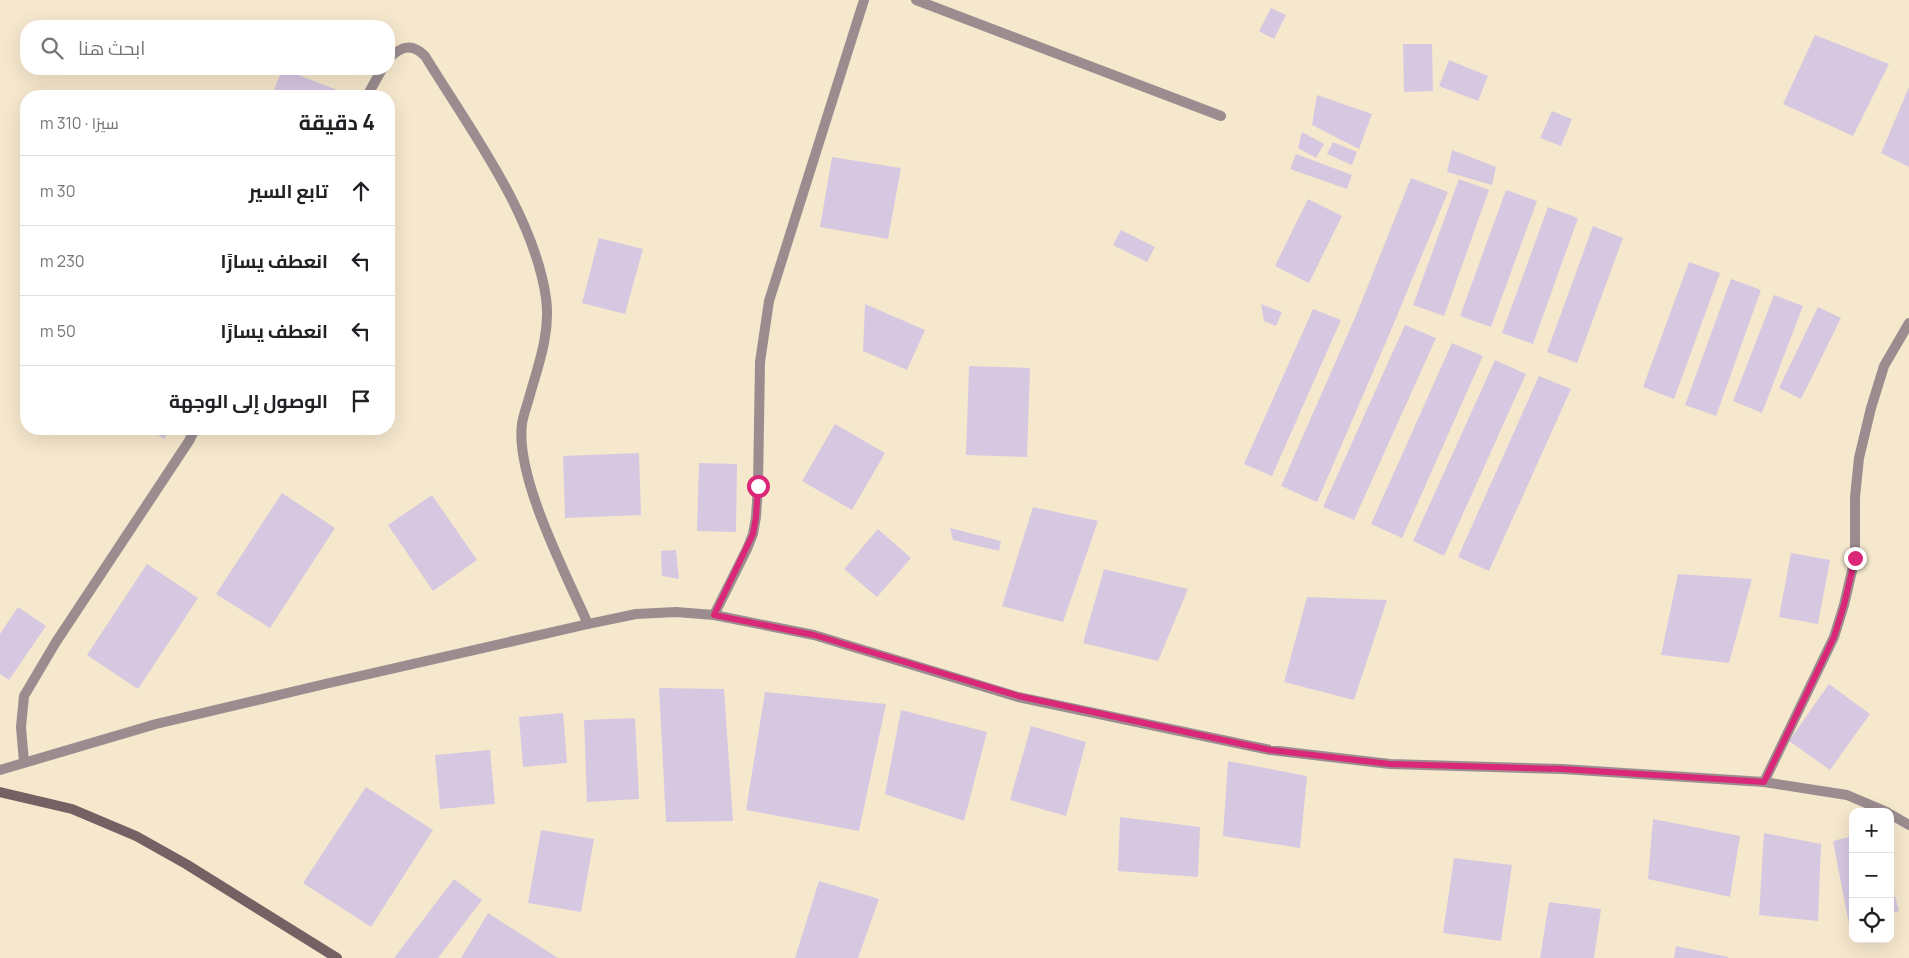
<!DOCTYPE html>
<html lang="ar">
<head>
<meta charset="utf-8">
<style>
  :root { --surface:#fff; --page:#f2f2f2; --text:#202124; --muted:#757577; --line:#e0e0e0 }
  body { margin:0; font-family:Manrope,Cairo,sans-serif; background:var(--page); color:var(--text); direction:rtl }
  .controls { position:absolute; right:15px; bottom:15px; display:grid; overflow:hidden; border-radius:10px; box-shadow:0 5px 20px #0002 }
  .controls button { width:45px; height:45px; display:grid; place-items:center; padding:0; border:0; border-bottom:1px solid var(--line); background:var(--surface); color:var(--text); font:25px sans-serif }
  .stop { position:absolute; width:15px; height:15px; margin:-11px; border:4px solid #db2777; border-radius:50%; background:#fff }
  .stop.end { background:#db2777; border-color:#fff; box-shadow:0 1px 5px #0008 }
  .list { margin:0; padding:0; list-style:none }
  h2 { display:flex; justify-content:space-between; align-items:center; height:65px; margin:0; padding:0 20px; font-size:21px }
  h2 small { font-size:16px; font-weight:400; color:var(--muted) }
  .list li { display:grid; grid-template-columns:32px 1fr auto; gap:15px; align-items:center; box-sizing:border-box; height:70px; padding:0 20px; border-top:1px solid var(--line) }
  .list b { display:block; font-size:19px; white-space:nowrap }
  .list em { font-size:16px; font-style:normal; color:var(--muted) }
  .icon { flex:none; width:28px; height:28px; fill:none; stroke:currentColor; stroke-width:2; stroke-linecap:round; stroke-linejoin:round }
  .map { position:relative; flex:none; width:1909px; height:958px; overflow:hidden; direction:ltr }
  .search { position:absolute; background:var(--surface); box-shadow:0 5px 20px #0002; left:20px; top:20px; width:375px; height:55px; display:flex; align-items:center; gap:12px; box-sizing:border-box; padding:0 18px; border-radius:20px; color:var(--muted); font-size:19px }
  .panel { position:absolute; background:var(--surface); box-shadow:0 5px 20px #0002; left:20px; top:90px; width:375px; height:345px; border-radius:20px; direction:rtl }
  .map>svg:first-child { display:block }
  .building { fill:#d7c8e2 }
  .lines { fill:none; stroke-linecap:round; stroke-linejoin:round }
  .minor { stroke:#9b8d8f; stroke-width:10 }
  .secondary { stroke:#756164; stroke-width:10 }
  .route { stroke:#db2777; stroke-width:6 }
</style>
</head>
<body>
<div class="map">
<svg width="1909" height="958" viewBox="0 0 1909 958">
  <rect width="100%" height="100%" fill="#f6e8cd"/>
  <g class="building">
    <polygon points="1271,8 1286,15 1274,39 1259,31"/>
    <polygon points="1815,35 1889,64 1853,136 1783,104"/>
    <polygon points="1403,44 1432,44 1433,91 1404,92"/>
    <polygon points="1449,60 1488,76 1478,101 1439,86"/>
    <polygon points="283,69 337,90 334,96 271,96"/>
    <polygon points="1909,87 1909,167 1881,153"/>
    <polygon points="1317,95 1372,114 1359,149 1312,125"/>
    <polygon points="1552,111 1572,119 1561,146 1540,138"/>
    <polygon points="1302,132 1324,144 1316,158 1298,148"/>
    <polygon points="1333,142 1357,152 1352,165 1327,154"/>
    <polygon points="1452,150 1496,167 1492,185 1447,172"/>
    <polygon points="1296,154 1352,175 1347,189 1290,169"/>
    <polygon points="832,157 901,168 888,239 820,227"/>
    <polygon points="1411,178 1448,192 1392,328 1317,502 1281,486 1357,313"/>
    <polygon points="1459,179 1489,190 1444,316 1413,305"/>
    <polygon points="1506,190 1537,201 1491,327 1460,316"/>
    <polygon points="1308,199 1342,216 1309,283 1275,266"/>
    <polygon points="1548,207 1578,218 1533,344 1502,333"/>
    <polygon points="1593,226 1623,238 1577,363 1547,352"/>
    <polygon points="1121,230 1155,247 1147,262 1113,245"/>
    <polygon points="599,238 643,249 625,314 582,303"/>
    <polygon points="1689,262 1720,273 1674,399 1643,387"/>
    <polygon points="1731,279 1761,290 1716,416 1685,405"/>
    <polygon points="1774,295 1803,306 1762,413 1733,401"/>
    <polygon points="865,304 925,330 907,370 863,351"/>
    <polygon points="1261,304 1282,312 1276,326 1264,321"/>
    <polygon points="1818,307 1841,318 1801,399 1779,388"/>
    <polygon points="1313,309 1341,320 1272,476 1244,464"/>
    <polygon points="1405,325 1436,338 1354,520 1323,507"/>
    <polygon points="1452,343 1483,356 1402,538 1371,524"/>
    <polygon points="1495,360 1526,374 1444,556 1413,541"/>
    <polygon points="969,366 1030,368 1027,457 966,455"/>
    <polygon points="1539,376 1571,389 1489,571 1458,557"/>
    <polygon points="835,424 885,453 852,510 802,481"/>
    <polygon points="149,429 171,429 164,439"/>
    <polygon points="639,453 641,515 565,518 563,456"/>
    <polygon points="699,463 737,464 736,532 697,531"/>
    <polygon points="282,493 335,528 270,628 216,594"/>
    <polygon points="432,495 477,560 433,591 388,525"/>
    <polygon points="1033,507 1098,521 1063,622 1002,606"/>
    <polygon points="950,528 1001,541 999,551 953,540"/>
    <polygon points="878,529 911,558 877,597 844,569"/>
    <polygon points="676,550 679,579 662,576 661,551"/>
    <polygon points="1791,553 1830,560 1818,624 1779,617"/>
    <polygon points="147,564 198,598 138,689 87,655"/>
    <polygon points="1104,569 1188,589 1158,661 1083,643"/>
    <polygon points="1678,574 1752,579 1729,663 1661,655"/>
    <polygon points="1307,597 1387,600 1354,700 1284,682"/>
    <polygon points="18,607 46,626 9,680 0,674 0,634"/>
    <polygon points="1829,684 1870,714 1830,770 1789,741"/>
    <polygon points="659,688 724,689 733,821 666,822"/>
    <polygon points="765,692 886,704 859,831 746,810"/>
    <polygon points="901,710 987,732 964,821 885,794"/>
    <polygon points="563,713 567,763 523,767 519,717"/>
    <polygon points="635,718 639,799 587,802 584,720"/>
    <polygon points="1031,726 1086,742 1066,816 1010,800"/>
    <polygon points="490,750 495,804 440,809 435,755"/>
    <polygon points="1228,761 1307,776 1300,848 1223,836"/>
    <polygon points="366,787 433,830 371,927 303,883"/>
    <polygon points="1120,817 1200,827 1198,877 1118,871"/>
    <polygon points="1653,819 1740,836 1730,897 1648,879"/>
    <polygon points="541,830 594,839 581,912 528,903"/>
    <polygon points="1764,833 1821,844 1818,921 1759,915"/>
    <polygon points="1853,836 1853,923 1849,924 1833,841"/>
    <polygon points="1454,858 1512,865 1501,941 1443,933"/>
    <polygon points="454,879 482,900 438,958 394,958"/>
    <polygon points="1890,879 1899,911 1890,913"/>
    <polygon points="819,881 879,899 858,958 795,958"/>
    <polygon points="1549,902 1601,909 1594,958 1540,958"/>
    <polygon points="488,913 558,958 461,958"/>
    <polygon points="1676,946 1728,957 1728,958 1674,958"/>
  </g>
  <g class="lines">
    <g class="minor">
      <polyline points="916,0 1221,116"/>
      <path d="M389,58C402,46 412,43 425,56C469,128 534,214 546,298C551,332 538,366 529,398C527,406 523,415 522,424C515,477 566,574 588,624"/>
      <polyline points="367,96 382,69"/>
      <polyline points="714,615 747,549 753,534 756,517 758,486 760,362 769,301 864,0"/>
      <polyline points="24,762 21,727 24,696 56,642 189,441 195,429"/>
      <polyline points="0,770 156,724 325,684 588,624 636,614 676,612 714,615 814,635 1018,697 1270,750 1390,764 1562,769 1764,782 1847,795 1887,812"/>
      <polyline points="1764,782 1834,637 1844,605 1855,558 1855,497 1859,458 1871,408 1884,366 1909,323"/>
      <polyline points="1890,814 1909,825"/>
    </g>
    <polyline class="secondary" points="0,792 72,809 136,836 186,864 337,958"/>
  </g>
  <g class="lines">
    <polyline class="route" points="758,486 756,517 753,534 714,615 814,635 1018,696 1270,750 1390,764 1562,769 1764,782 1834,637 1844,605 1855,558"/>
  </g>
</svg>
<div class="controls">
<button>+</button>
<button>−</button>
<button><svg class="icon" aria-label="locate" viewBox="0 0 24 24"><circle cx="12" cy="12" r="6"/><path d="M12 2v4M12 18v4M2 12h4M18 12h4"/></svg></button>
</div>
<div class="stop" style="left:758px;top:486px"></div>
<div class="stop end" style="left:1855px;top:558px"></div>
<div class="search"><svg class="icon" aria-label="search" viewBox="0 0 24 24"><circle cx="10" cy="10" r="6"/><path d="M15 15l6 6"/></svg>ابحث هنا</div>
<section class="panel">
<h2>4 دقيقة<small>سيرًا · 310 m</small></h2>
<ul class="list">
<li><svg class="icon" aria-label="ahead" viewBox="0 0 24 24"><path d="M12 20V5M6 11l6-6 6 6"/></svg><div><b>تابع السير</b></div><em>30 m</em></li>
<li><svg class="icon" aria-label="left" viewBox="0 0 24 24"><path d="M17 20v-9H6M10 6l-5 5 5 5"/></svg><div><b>انعطف يسارًا</b></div><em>230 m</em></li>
<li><svg class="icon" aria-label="left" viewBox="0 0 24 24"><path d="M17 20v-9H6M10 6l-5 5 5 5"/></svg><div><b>انعطف يسارًا</b></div><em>50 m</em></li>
<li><svg class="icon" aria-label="arrive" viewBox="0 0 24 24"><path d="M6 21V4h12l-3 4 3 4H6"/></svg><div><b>الوصول إلى الوجهة</b></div></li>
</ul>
</section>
</div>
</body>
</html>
